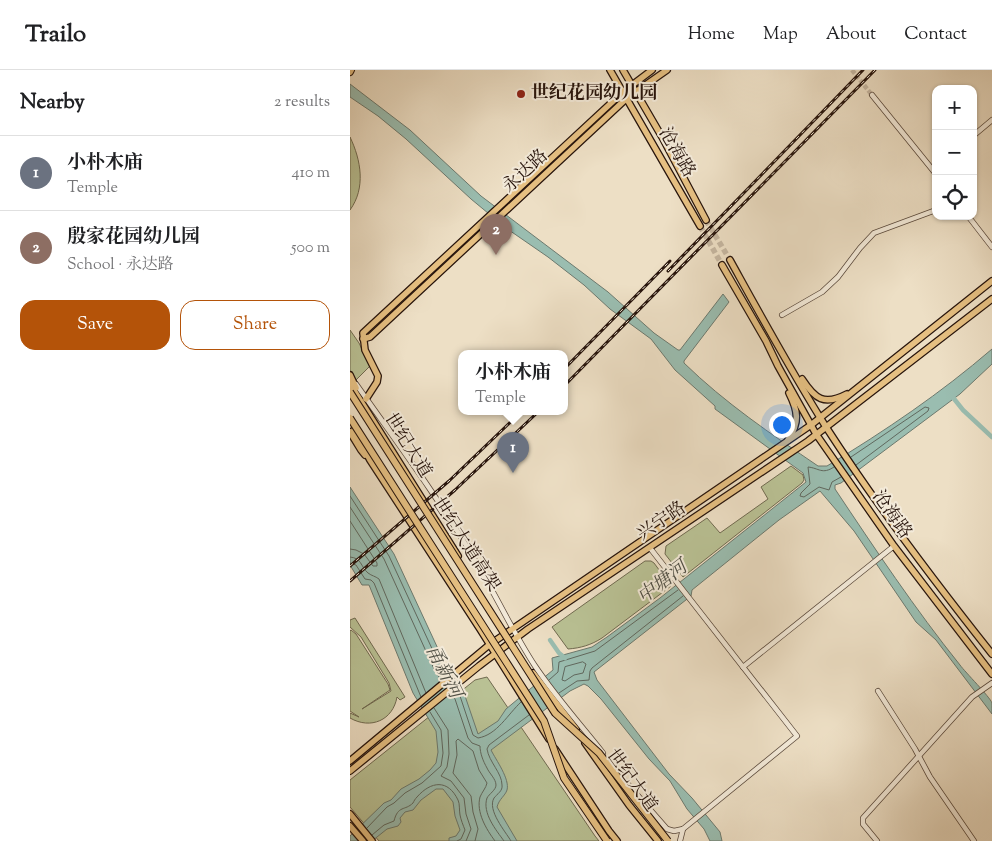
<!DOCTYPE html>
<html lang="en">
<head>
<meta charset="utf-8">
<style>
  :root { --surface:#fff; --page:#f6f6f6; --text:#202124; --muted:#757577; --line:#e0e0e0; --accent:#b45309 }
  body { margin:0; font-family:"Sorts Mill Goudy","Noto Serif SC",serif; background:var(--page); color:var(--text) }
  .controls { position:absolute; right:15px; top:15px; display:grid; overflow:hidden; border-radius:10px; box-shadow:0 1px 4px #0004 }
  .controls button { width:45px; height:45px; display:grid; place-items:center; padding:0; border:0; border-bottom:1px solid var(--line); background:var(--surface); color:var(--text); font:25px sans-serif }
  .you { position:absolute; left:431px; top:354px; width:18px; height:18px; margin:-12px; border:4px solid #fff; border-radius:50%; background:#1a73e8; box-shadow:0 0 0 8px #1a73e833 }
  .badge { display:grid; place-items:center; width:32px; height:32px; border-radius:50%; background:var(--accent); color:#fff; font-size:16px; font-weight:700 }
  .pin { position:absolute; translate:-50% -41px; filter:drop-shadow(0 1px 2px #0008) }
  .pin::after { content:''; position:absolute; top:26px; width:18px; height:15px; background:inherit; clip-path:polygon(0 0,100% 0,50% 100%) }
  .popup { position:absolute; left:108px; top:280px; width:110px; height:65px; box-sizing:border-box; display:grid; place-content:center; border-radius:10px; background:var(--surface); filter:drop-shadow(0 1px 4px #0005); font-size:16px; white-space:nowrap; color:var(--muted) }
  .popup b { font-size:19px; color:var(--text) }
  .popup::after { content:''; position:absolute; left:50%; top:100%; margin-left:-10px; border:10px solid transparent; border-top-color:var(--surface) }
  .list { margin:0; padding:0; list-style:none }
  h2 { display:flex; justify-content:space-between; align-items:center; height:65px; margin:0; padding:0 20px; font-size:21px }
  h2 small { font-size:16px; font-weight:400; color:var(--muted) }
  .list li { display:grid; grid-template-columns:32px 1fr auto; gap:15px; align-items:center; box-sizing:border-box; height:75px; padding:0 20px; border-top:1px solid var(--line) }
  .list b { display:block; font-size:19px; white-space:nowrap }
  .list p { margin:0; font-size:16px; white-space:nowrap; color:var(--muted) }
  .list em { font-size:16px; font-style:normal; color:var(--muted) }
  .actions { display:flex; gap:10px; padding:15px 20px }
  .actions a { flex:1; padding:11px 0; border:1px solid var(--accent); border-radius:15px; text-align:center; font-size:18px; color:var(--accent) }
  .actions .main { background:var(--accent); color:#fff }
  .icon { flex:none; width:28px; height:28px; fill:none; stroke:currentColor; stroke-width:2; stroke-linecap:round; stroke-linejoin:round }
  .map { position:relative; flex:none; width:642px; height:771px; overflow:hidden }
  header { display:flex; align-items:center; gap:30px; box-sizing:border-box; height:70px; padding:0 25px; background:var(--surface); border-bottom:1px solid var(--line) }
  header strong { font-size:24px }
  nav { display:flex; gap:28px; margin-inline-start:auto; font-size:18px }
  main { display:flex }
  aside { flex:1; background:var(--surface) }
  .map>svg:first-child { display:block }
  .green { fill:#b9c194; stroke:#706a50 }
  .water { fill:#9abdb0; stroke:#6c796e }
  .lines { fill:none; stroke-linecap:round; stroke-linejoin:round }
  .shore { stroke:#60685e; stroke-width:1 }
  .canal { stroke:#9abdb0; stroke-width:4.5 }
  .minor-tunnel { stroke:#c5b6a0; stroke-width:4.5; stroke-dasharray:4.5 2; stroke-linecap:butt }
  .major-tunnel { stroke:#c5b6a0; stroke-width:5.5; stroke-dasharray:5.5 3; stroke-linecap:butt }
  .minor-casing { stroke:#58473a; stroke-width:6 }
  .major-casing { stroke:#27140c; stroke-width:8 }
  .highway-casing { stroke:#27140c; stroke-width:8 }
  .minor { stroke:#f3ead9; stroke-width:4.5 }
  .major { stroke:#e6c082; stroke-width:5.5 }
  .highway { stroke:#e6c082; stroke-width:6 }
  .rail-casing { stroke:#27140c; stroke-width:3 }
  .rail { stroke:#f3ead9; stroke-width:1; stroke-dasharray:4; stroke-linecap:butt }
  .highway-bridge-casing { stroke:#27140c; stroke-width:8; stroke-linecap:butt }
  .highway-bridge { stroke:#e6c082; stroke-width:6 }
  .poi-dot { fill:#8f2418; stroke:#f3ead9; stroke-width:2 }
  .labels { text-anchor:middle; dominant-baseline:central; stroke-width:4; stroke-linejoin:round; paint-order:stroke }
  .poi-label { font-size:18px; font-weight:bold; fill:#27140c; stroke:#f3ead9; text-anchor:start }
  .street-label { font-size:18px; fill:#27140c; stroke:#f3ead9 }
  .water-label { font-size:19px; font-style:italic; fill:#4f4f45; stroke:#f3ead9 }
</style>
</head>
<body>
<header>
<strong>Trailo</strong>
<nav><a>Home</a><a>Map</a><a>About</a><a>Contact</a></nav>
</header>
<main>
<aside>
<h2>Nearby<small>2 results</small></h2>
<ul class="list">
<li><span class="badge" style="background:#6b7280">1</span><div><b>小朴木庙</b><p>Temple</p></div><em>410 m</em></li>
<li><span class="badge" style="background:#8d6e63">2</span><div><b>殷家花园幼儿园</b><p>School · 永达路</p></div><em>500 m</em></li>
</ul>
<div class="actions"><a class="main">Save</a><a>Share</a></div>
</aside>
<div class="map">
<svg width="642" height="771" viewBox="0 0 642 771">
  <rect width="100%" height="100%" fill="#eddfc5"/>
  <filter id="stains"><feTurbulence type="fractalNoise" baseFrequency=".004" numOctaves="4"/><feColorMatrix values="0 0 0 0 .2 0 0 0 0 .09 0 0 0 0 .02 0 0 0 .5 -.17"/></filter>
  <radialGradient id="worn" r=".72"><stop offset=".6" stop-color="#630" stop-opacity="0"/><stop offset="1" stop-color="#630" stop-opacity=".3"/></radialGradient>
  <g class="green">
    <path d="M0,67C11,90 16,118 0,140Z"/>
    <polygon points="0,260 9,273 20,296 0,316"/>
    <polygon points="441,396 453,405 454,410 452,413 333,507 315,484 316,476 357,448 370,463 418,429 411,417"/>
    <path d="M295,491H301L304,493L321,516L252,568C241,575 231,578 218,579L202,557Z"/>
    <path d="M5,548L55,627L50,630L47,627C43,650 21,660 0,648V643L9,647L0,641V561L1,560L6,564L38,614L40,620L12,639L41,621L39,613L11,567L0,557V550Z"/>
    <polygon points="137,607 245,766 249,771 29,771 0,737 0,710 125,610"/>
  </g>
  <path class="water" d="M0,14L60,60L131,126L258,222L304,263L328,280H330L373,224L379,232L334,291V293C375,333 421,364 468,396H477C535,361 591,323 642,279V294L610,324L491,413L485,415V419C525,479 565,539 610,595C615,602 640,627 642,633C642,636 642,641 642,644L586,570L566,552L504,461L470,421L429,450L342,520L341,526L244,602L247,610L319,704L342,728L370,762L372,771H360L354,759L337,739L320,711L299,689L251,629L238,616L234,614L220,621L141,680C146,690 160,709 157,720C155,726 149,729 147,737L167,771H99V768L106,766L110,760L105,746L103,732L93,719H86L71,730L63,740L55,742L50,748L51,752L48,756L37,759L22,771H0V766L34,733L41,730L51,719L69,709L80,700L86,693L88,682L86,661L63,623L19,515H12L0,495V417L44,484L96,596L114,623L128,664L148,651L156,639L203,600L202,588L242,577L257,567L310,528L456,412L453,403L365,339V336L325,300L301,269L260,239L234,215L198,187L156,158L121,129L56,69L28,46L0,27Z"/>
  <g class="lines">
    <g class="shore">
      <polyline points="501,387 575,337 579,338 578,341 506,395"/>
      <path d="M484,397C472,405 469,398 458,397L460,414L451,423L450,426L454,427L469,417L479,420L482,412L491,407"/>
      <polyline points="0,426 39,486 91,598 96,606"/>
      <polyline points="0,437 34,489 85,601 91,610"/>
      <polyline points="0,451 27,493 27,496 23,496 14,484 6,480 0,479"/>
      <path d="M0,487C12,488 10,496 18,503C22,506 25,506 29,509L76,623"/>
      <polyline points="0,493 6,495 15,509 21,510 24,513 71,627"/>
      <polygon points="233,592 236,594 233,603 224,605 215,611 212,610 215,597"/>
      <polyline points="199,610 208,602 209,592 245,581 328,520"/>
      <path d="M106,620L110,626L123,665L128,668C147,665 158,644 171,632"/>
      <polyline points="209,623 227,611 239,610 240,601 242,598 333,526"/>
      <path d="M101,624L105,629L118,668L122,673L130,676C130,683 133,691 137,698C139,703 146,709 146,715C146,720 139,724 137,728C132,743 146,760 154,771"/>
      <polyline points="84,638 98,660 99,684 97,697 91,706 101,711 114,728 116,744 121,759 116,771"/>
      <polyline points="17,758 37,737 44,733 55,723 72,713 91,696 93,683 91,660 80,642"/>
      <path d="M22,765L34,755L44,751C48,735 55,741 63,733C64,731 65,729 67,727C81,711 98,709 108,730C110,734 109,740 110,745C111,750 113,755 115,760L111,769L107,771"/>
      <path d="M125,771L128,759L123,742L121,726L103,703L107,685L106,671L108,669L123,681L129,700L137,713C136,718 132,722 130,727C126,742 136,759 145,771"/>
      <path d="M161,771C155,761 137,740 144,728C147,724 153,721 152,715C152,703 139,692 137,679L139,675L179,645"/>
    </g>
    <g class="canal">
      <polyline points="601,325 613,340 642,367"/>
      <polyline points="200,570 209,583 215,588"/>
    </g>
    <polyline class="minor-tunnel" points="502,0 522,25"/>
    <g class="major-tunnel">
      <polyline points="356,150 380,190"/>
      <polyline points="350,156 372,195"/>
    </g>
    <defs>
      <g id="minor">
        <polyline points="522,25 586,104"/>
        <polyline points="623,66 642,50"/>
        <polyline points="618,146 642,177"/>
        <polyline points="432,245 472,222 488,207 510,178 524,163 586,140"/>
        <path d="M6,314C46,371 88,427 123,487C145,523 162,561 185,596C205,626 230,654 253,683"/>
        <polyline points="300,478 447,666 333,759 330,771"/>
        <polyline points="393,597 544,476"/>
        <polyline points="528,621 565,679 580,707 624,771"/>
        <polyline points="268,703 317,759 324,761 333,759"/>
        <polyline points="527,771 513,754 513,748 622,627 642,613"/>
      </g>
      <g id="major">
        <polyline points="260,0 350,156"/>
        <polyline points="273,0 312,67 356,150"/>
        <path d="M380,190C411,246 442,303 476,357C527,436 584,511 642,584"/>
        <polyline points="372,195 416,271 428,296 466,364 544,476 642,604"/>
        <polyline points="13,269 20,267 277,28 317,0"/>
        <polyline points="0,305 6,318"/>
        <path d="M452,309C465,329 474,336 497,324"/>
        <polyline points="0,314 108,486"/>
        <polyline points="16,329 27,312 28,306 15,280 13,263 273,22 302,0"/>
        <polyline points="4,360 20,390 130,559 199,669"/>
        <polyline points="0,362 11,380 15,385"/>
        <path d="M438,370C450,352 448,341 439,323"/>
        <polyline points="183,603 226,659"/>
        <polyline points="235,673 279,735 308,771"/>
        <polyline points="205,679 259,761 267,771"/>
        <polyline points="0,691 139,575 461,355 642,211"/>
        <polyline points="0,701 129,596 178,559 458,371 642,229"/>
        <polyline points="0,744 22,771"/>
        <polyline points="0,756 13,771"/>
      </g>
      <polyline id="highway" points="0,2 1,0"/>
    </defs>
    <use href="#minor" class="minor-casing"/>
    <use href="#major" class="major-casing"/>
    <use href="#highway" class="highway-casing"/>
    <use href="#minor" class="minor"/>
    <use href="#major" class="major"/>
    <use href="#highway" class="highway"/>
    <defs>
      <g id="rail">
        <polyline points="318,201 513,0"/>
        <polyline points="214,299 320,191"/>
        <polyline points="214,316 525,0"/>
        <polyline points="0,496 99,411 171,342"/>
        <polyline points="0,511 105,420 188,342"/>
      </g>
    </defs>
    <use href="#rail" class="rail-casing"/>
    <use href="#rail" class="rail"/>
    <defs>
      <g id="highway-bridge">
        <polyline points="0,322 205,643 249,683 318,771"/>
        <polyline points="0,348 194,651 214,708 257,771"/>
      </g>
    </defs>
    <use href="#highway-bridge" class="highway-bridge-casing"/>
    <use href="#highway-bridge" class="highway-bridge"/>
  </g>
  <circle class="poi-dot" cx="171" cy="24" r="5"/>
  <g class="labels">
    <g class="poi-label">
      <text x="181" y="24">世纪花园幼儿园</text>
    </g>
    <g class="street-label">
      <text transform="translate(326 83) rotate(60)">沧海路</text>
      <text transform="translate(176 102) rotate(-43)">永达路</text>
      <text transform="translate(57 376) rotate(58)">世纪大道</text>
      <text transform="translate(541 445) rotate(55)">沧海路</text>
      <text transform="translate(312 452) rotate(-34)">兴宁路</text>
      <text transform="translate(115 475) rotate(57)">世纪大道高架</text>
      <text transform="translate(281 711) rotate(54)">世纪大道</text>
    </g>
    <g class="water-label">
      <text transform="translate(313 513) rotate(-38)">中塘河</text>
      <text transform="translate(93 602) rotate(63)">甬新河</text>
    </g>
  </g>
  <rect width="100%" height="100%" filter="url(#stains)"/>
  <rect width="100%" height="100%" fill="url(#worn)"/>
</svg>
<div class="controls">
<button>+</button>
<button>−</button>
<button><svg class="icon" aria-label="locate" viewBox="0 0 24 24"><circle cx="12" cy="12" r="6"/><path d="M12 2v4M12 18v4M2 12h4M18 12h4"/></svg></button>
</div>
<div class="you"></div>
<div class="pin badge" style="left:163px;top:403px;background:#6b7280">1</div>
<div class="popup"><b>小朴木庙</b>Temple</div>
<div class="pin badge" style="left:146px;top:185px;background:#8d6e63">2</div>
</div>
</main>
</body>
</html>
